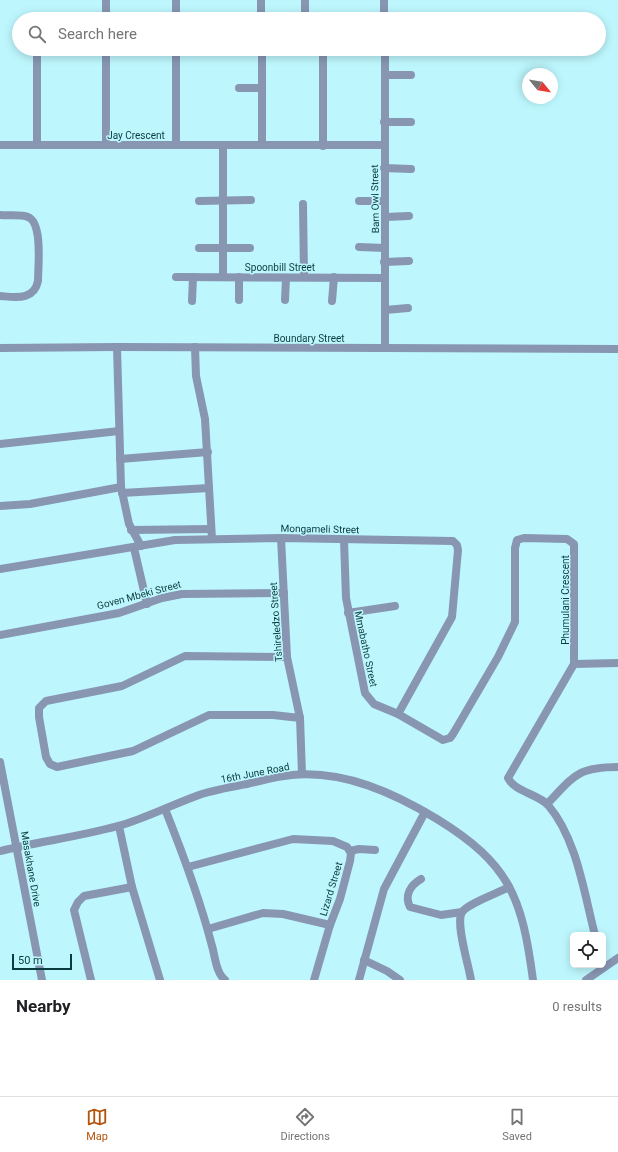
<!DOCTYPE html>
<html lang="en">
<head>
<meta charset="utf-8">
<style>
  :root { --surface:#fff; --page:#f2f2f2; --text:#202124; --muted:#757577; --line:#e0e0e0; --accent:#b45309 }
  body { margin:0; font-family:Roboto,sans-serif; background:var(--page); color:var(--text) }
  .controls { position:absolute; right:12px; bottom:12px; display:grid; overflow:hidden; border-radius:6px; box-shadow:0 2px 10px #0003 }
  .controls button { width:36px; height:36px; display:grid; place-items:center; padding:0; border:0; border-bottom:1px solid var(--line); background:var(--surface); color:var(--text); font:20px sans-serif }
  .compass { position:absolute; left:522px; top:68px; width:36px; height:36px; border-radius:50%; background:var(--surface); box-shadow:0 2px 10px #0003; rotate:120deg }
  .scale { position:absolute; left:12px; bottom:10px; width:60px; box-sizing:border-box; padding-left:4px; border:2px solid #0a3b3f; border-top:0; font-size:11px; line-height:14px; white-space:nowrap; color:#0a3b3f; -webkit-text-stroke:3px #bdf7fd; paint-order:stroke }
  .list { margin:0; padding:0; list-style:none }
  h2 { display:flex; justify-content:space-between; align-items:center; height:52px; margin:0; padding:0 16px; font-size:17px }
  h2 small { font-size:13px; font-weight:400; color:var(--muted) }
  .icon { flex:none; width:22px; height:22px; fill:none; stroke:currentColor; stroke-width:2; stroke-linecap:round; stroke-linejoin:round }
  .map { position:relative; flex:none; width:618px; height:980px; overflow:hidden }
  .search { position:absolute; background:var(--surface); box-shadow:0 2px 10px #0003; left:12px; right:12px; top:12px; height:44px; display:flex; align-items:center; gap:10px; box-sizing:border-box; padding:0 14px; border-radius:22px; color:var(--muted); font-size:15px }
  .sheet { height:116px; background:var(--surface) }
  nav { display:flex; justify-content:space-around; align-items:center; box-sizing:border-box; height:56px; border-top:1px solid var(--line); background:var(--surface); font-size:11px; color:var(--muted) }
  nav a { display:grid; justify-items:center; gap:2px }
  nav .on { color:var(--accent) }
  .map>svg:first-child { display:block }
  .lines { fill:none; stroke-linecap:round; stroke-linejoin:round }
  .minor { stroke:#8896b2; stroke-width:8 }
  .labels { text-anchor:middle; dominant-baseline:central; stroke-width:3; stroke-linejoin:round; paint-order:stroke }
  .street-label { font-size:10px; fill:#0a3b3f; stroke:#bdf7fd }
</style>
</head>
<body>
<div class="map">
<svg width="618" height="980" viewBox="0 0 618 980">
  <rect width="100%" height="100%" fill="#bdf7fd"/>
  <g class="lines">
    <g class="minor">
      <polyline points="261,0 261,19"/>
      <polyline points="305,1 305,19"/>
      <polyline points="37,19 37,17"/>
      <polyline points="106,19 106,0"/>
      <polyline points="176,19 176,0"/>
      <polyline points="384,19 384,0"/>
      <polyline points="106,49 106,145"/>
      <polyline points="176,49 176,145"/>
      <polyline points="262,49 262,145"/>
      <polyline points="323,49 323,146"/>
      <polyline points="385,49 385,348"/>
      <polyline points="385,75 411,75"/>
      <polyline points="239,88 262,88"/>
      <polyline points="384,122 411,122"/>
      <polyline points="0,145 384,145"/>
      <polyline points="37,145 37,49"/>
      <polyline points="384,168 411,169"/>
      <polyline points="199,201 251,200"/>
      <polyline points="359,201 385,201"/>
      <polyline points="303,204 304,277"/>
      <path d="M0,215C9,216 20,214 28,217C43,223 38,267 38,281C34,301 15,297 0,296"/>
      <polyline points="385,217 409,216"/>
      <polyline points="359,247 385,248"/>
      <polyline points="199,248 250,248"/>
      <polyline points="384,262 409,261"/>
      <polyline points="176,277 384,278"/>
      <polyline points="223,277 223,145"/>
      <polyline points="239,277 239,300"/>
      <polyline points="285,300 286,278"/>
      <polyline points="192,301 193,277"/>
      <polyline points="332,301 334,277"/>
      <polyline points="385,310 408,308"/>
      <polyline points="117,347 121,487 129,524 141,546"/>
      <polyline points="195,347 196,376 205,419 212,539"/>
      <polyline points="0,348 117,347 618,349"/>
      <polyline points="0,444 119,431"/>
      <polyline points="120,459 208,452"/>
      <polyline points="122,493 209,488"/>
      <polyline points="0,506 30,504 121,487"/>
      <polyline points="131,530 211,529"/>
      <polyline points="281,538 287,657 300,718 302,774"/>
      <path d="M344,540L346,598L365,693L374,704L398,714L443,740L450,738L453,734L498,657L515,622V548L517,540L524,538L567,539L574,544V664L508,778C515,792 538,794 548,805C577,839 584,893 595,935"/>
      <polyline points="134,548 147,604"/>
      <polyline points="0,569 175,540 281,538 453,541 457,545 458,550 452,617 398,714"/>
      <polyline points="348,613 395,606"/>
      <polyline points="0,635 119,613 162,598 182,594 284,593"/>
      <polyline points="287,657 185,656 122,686 46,701 39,708 39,717 46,757 50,764 57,767 133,751 209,715 273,715 300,718"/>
      <polyline points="574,664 618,663"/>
      <polyline points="0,762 42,980"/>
      <path d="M547,804C574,776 577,767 618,767"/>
      <path d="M165,809C183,854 200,899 212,946C215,956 216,973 225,980"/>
      <polyline points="119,826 132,887 160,980"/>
      <path d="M0,851C41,841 85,836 125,824C150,816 174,804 199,795C214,790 231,787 247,784C261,781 277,776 292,775C344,770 394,793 437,819C510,864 522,897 533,980"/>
      <polyline points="350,851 359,849 375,850"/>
      <polyline points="188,867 293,839 333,841 347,847 351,853 350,861 340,899 330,925 314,980"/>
      <path d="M421,879C411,885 404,895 410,907L441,915L462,912"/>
      <polyline points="208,929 263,913 283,914 330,925"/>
      <polyline points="364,960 387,971 400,980"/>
      <polyline points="91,980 74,910 78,902 84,896 132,887"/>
      <polyline points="359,980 384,889 425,812"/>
      <path d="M471,980C469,966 455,923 462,912C469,903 498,893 509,887"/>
      <polyline points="586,980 618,958"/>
    </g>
  </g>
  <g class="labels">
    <g class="street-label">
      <text x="136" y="135">Jay Crescent</text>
      <text transform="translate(375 199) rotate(-91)">Barn Owl Street</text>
      <text x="280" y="267">Spoonbill Street</text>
      <text x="309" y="338">Boundary Street</text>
      <text transform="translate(320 529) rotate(1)">Mongameli Street</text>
      <text transform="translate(139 595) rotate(-15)">Goven Mbeki Street</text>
      <text transform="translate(565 600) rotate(-90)">Phumulani Crescent</text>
      <text transform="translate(276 622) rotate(-94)">Tshireledzo Street</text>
      <text transform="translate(366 649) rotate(78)">Mmabatho Street</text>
      <text transform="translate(255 773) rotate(-11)">16th June Road</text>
      <text transform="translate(31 869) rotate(80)">Masakhane Drive</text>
      <text transform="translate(331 889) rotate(-73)">Lizard Street</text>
    </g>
  </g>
</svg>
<div class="controls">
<button><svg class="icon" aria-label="locate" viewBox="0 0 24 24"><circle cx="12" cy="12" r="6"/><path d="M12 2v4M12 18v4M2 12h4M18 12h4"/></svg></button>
</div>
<svg class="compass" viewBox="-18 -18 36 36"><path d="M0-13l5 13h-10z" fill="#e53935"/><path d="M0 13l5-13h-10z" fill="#757577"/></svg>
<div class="scale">50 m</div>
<div class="search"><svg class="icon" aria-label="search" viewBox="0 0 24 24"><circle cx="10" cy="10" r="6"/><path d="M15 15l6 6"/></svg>Search here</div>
</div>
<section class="sheet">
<h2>Nearby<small>0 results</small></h2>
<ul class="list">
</ul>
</section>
<nav>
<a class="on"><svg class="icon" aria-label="map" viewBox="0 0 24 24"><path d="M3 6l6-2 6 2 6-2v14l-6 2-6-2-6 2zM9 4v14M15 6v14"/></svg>Map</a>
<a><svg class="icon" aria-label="directions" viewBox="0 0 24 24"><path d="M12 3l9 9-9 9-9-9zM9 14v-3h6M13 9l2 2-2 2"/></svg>Directions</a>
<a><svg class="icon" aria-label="saved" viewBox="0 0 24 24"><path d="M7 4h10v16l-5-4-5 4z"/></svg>Saved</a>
</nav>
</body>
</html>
